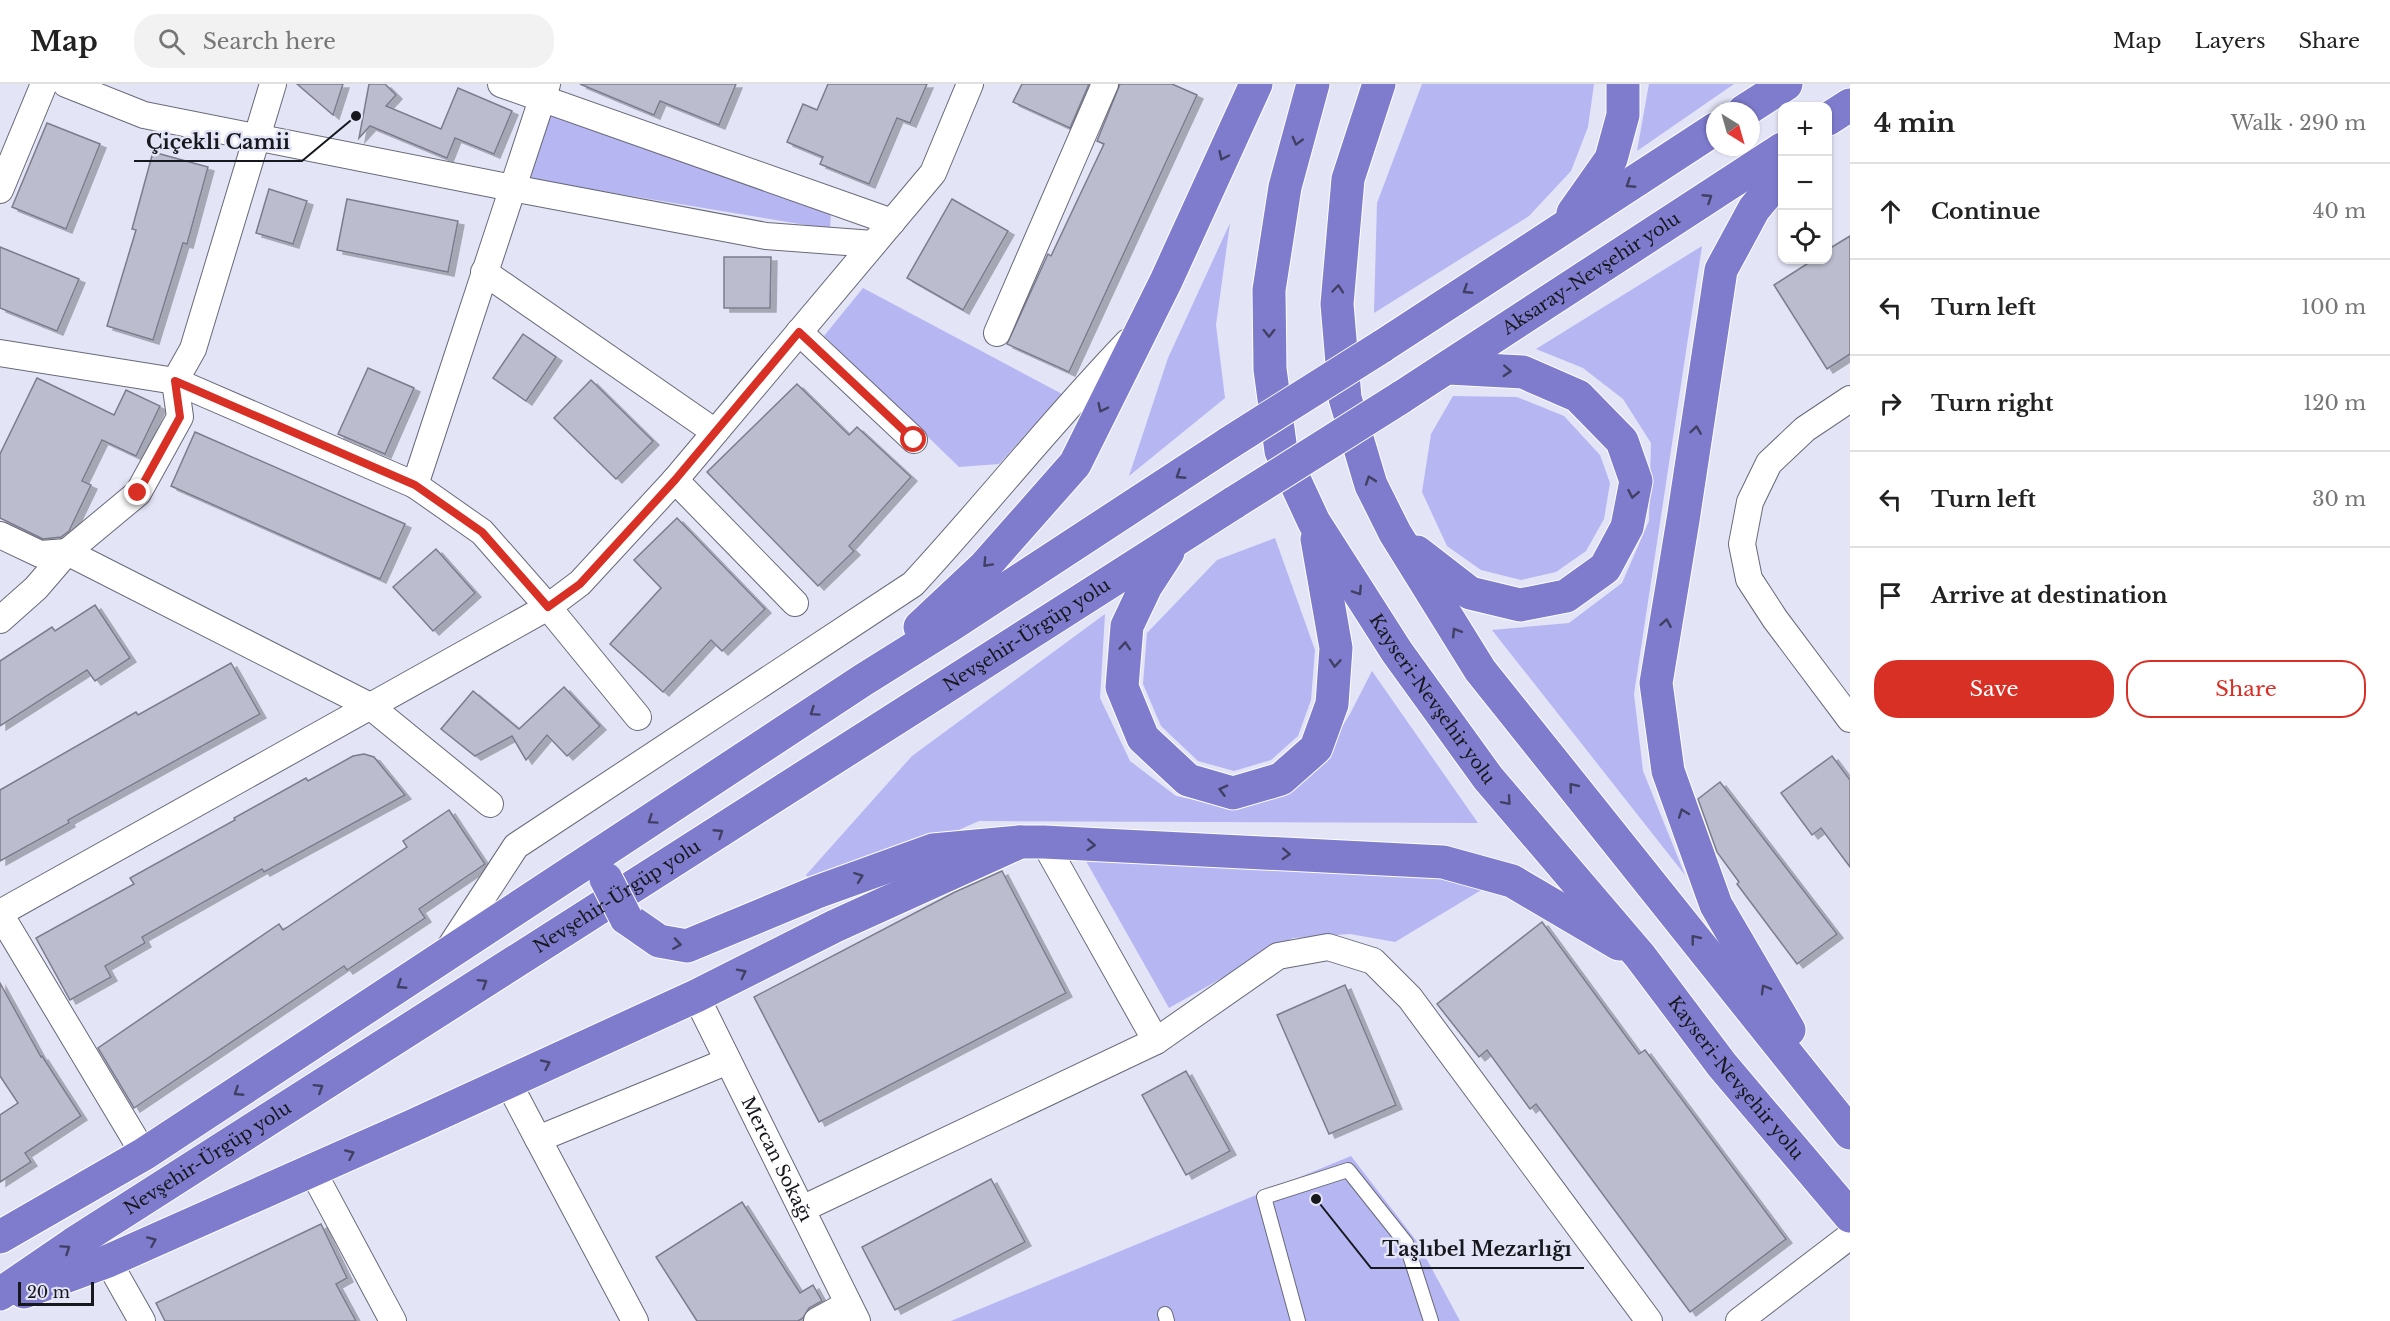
<!DOCTYPE html>
<html lang="en">
<head>
<meta charset="utf-8">
<style>
  :root { --surface:#fff; --page:#f2f2f2; --text:#222; --muted:#767676; --line:#e0e0e0; --accent:#d93025 }
  body { margin:0; font-family:"Libre Baskerville",serif; background:var(--page); color:var(--text) }
  .controls { position:absolute; right:18px; top:18px; display:grid; overflow:hidden; border-radius:12px; box-shadow:0 2px 4px #0004 }
  .controls button { width:54px; height:54px; display:grid; place-items:center; padding:0; border:0; border-bottom:2px solid var(--line); background:var(--surface); color:var(--text); font:30px sans-serif }
  .compass { position:absolute; left:1706px; top:18px; width:54px; height:54px; border-radius:50%; background:var(--surface); box-shadow:0 2px 4px #0004; rotate:143deg }
  .scale { position:absolute; left:18px; bottom:15px; width:76px; box-sizing:border-box; padding-left:6px; border:3px solid #17181e; border-top:0; font-size:16px; line-height:21px; white-space:nowrap; color:#17181e; -webkit-text-stroke:4px #e3e4f6; paint-order:stroke }
  .stop { position:absolute; width:18px; height:18px; margin:-14px; border:4px solid #d93025; border-radius:50%; background:#fff }
  .stop.end { background:#d93025; border-color:#fff; box-shadow:0 2px 6px #0008 }
  .list { margin:0; padding:0; list-style:none }
  h2 { display:flex; justify-content:space-between; align-items:center; height:78px; margin:0; padding:0 24px; font-size:26px }
  h2 small { font-size:20px; font-weight:400; color:var(--muted) }
  .list li { display:grid; grid-template-columns:39px 1fr auto; gap:18px; align-items:center; box-sizing:border-box; height:96px; padding:0 24px; border-top:2px solid var(--line) }
  .list b { display:block; font-size:22px; white-space:nowrap }
  .list em { font-size:20px; font-style:normal; color:var(--muted) }
  .actions { display:flex; gap:12px; padding:18px 24px }
  .actions a { flex:1; padding:14px 0; border:2px solid var(--accent); border-radius:24px; text-align:center; font-size:21px; color:var(--accent) }
  .actions .main { background:var(--accent); color:#fff }
  .icon { flex:none; width:33px; height:33px; fill:none; stroke:currentColor; stroke-width:2; stroke-linecap:round; stroke-linejoin:round }
  .map { position:relative; flex:none; width:1850px; height:1237px; overflow:hidden }
  header { display:flex; align-items:center; gap:36px; box-sizing:border-box; height:84px; padding:0 30px; background:var(--surface); border-bottom:2px solid var(--line) }
  header strong { font-size:28px }
  nav { display:flex; gap:33px; margin-inline-start:auto; font-size:21px }
  .search { width:420px; height:54px; background:var(--page); display:flex; align-items:center; gap:15px; box-sizing:border-box; padding:0 21px; border-radius:24px; color:var(--muted); font-size:22px }
  main { display:flex }
  aside { flex:1; background:var(--surface) }
  .map>svg:first-child { display:block }
  .green { fill:#b6b6f3 }
  .building { fill:#bbbcce; stroke:#7c7c8d; stroke-width:1.5; filter:url(#shadow) }
  .lines { fill:none; stroke-linecap:round; stroke-linejoin:round }
  .lane-casing { stroke:#686979; stroke-width:16 }
  .street-casing { stroke:#686979; stroke-width:28 }
  .highway-casing { stroke:#fff; stroke-width:35 }
  .lane { stroke:#fff; stroke-width:14 }
  .street { stroke:#fff; stroke-width:26 }
  .highway { stroke:#7f7cce; stroke-width:33 }
  .highway-bridge-casing { stroke:#fff; stroke-width:35; stroke-linecap:butt }
  .highway-bridge { stroke:#7f7cce; stroke-width:33 }
  .oneway { stroke:#414064 }
  .route { stroke:#d93025; stroke-width:8 }
  .labels { text-anchor:middle; dominant-baseline:central; stroke-width:5; stroke-linejoin:round; paint-order:stroke }
  .street-label { font-size:18px; fill:#17181e; stroke:#e3e4f6 }
  .leader { fill:none; stroke:#17181e; stroke-width:2 }
  .callout-dot { fill:#17181e; stroke:#e3e4f6; stroke-width:2 }
  .callout-label { font-size:20px; text-anchor:middle; font-weight:bold; fill:#17181e; stroke:#e3e4f6; stroke-width:5; stroke-linejoin:round; paint-order:stroke }
</style>
</head>
<body>
<header>
<strong>Map</strong>
<div class="search"><svg class="icon" aria-label="search" viewBox="0 0 24 24"><circle cx="10" cy="10" r="6"/><path d="M15 15l6 6"/></svg>Search here</div>
<nav><a>Map</a><a>Layers</a><a>Share</a></nav>
</header>
<main>
<div class="map">
<svg width="1850" height="1237" viewBox="0 0 1850 1237">
  <defs>
    <filter id="shadow"><feDropShadow dx="6" dy="4" stdDeviation="0" flood-color="#0004"/></filter>
  </defs>
  <rect width="100%" height="100%" fill="#e3e4f6"/>
  <g class="green">
    <polygon points="1422,0 1594,0 1588,43 1571,87 1529,132 1374,229 1377,119"/>
    <polygon points="1649,0 1734,0 1637,67"/>
    <polygon points="551,32 831,129 830,145 523,94"/>
    <polygon points="1230,139 1216,241 1225,314 1129,392 1168,274"/>
    <polygon points="1702,162 1634,610 1643,687 1685,791 1492,546 1569,539 1622,499 1649,437 1651,359 1623,315 1583,284 1536,265"/>
    <polygon points="863,204 1062,310 999,380 959,383 824,252"/>
    <polygon points="1453,312 1517,313 1564,332 1600,371 1610,399 1604,435 1586,467 1556,488 1521,496 1481,486 1447,462 1422,408 1431,350"/>
    <polygon points="1275,454 1315,566 1311,616 1298,652 1271,676 1234,687 1198,677 1161,642 1143,600 1147,549 1217,476"/>
    <polygon points="1105,530 1100,614 1130,677 1176,712 1223,722 1320,678 1350,630 1372,587 1478,739 979,737 821,807 806,791 912,672"/>
    <polygon points="1082,770 1443,784 1488,802 1395,858 1350,850 1293,854 1169,924"/>
    <polygon points="1351,1072 1418,1159 1460,1237 951,1237"/>
  </g>
  <g class="building">
    <polygon points="297,0 343,0 333,31"/>
    <polygon points="369,0 385,0 396,11 386,22 441,45 458,4 512,27 494,70 455,54 447,74 370,42 359,54"/>
    <polygon points="580,0 736,0 719,41 660,17 654,31"/>
    <polygon points="828,0 927,0 910,39 897,34 869,100 820,80 823,73 787,58 803,20 817,26"/>
    <polygon points="1022,0 1089,0 1070,44 1013,18"/>
    <polygon points="1120,0 1172,0 1197,11 1069,288 1007,260 1048,170 1051,172 1104,60 1097,57"/>
    <polygon points="47,39 100,60 66,145 12,123"/>
    <polygon points="153,68 208,83 187,160 183,159 153,256 107,242 136,146 132,145"/>
    <polygon points="269,105 307,117 293,160 256,149"/>
    <polygon points="347,115 458,137 448,188 337,166"/>
    <polygon points="952,115 1008,147 963,226 907,194"/>
    <polygon points="1850,152 1850,270 1827,285 1774,201 1813,176 1827,176 1827,166"/>
    <polygon points="0,163 79,195 57,247 0,224"/>
    <polygon points="724,173 771,173 770,224 724,224"/>
    <polygon points="523,250 556,273 526,317 493,294"/>
    <polygon points="368,284 414,304 385,370 338,350"/>
    <polygon points="37,294 114,331 126,306 160,322 136,372 102,356 82,397 91,401 69,447 61,453 43,455 0,434 0,370"/>
    <polygon points="591,296 653,357 616,395 554,334"/>
    <polygon points="797,300 849,351 857,343 911,393 849,462 854,467 818,502 707,388"/>
    <polygon points="195,348 405,440 380,495 171,402"/>
    <polygon points="677,434 765,525 722,567 711,556 663,608 610,560 661,504 634,476"/>
    <polygon points="436,465 475,509 433,547 393,503"/>
    <polygon points="95,521 130,574 95,597 87,586 0,642 0,577 52,543 55,547"/>
    <polygon points="231,579 260,630 68,736 69,739 0,777 0,706 136,628 138,631"/>
    <polygon points="564,603 600,642 567,672 547,651 526,676 512,652 475,672 441,645 473,607 519,645"/>
    <polygon points="364,670 374,673 405,711 264,788 262,785 142,853 145,859 105,882 111,893 70,916 36,854 134,800 130,794 235,736 234,734 306,694 308,697 353,672"/>
    <polygon points="1832,672 1850,696 1850,783 1821,744 1812,751 1781,709"/>
    <polygon points="1720,698 1837,850 1797,880 1737,800 1739,798 1717,768 1698,715"/>
    <polygon points="449,726 485,780 419,825 425,834 347,886 344,882 134,1024 98,964 279,840 283,846 407,763 403,757"/>
    <polygon points="1002,787 1066,909 819,1038 754,913 955,808"/>
    <polygon points="1542,838 1639,970 1645,966 1786,1155 1690,1228 1536,1020 1530,1025 1487,966 1479,973 1437,920"/>
    <polygon points="0,899 41,973 42,972 81,1032 25,1069 31,1078 0,1098 0,1031 18,1019 0,992"/>
    <polygon points="1345,901 1396,1021 1329,1050 1277,931"/>
    <polygon points="1186,987 1230,1067 1186,1091 1142,1011"/>
    <polygon points="991,1095 1025,1158 895,1226 862,1163"/>
    <polygon points="742,1118 800,1209 813,1201 822,1217 809,1224 803,1234 798,1237 697,1237 656,1173"/>
    <polygon points="321,1140 347,1194 336,1200 356,1237 165,1237 156,1219"/>
  </g>
  <g class="lines">
    <defs>
      <g id="lane">
        <polyline points="1165,1230 1167,1237"/>
        <polyline points="1298,1237 1264,1113 1348,1086 1406,1159 1431,1237"/>
      </g>
      <g id="street">
        <polyline points="66,0 144,31 512,104 766,152 873,160"/>
        <polyline points="501,0 892,138"/>
        <polyline points="0,106 44,0"/>
        <polyline points="484,188 715,348"/>
        <polyline points="799,248 914,356"/>
        <polyline points="997,249 1105,0"/>
        <polyline points="0,269 175,297 415,401 482,448 548,523 638,633"/>
        <polyline points="1850,315 1805,345 1769,379 1750,418 1742,460 1749,495 1775,535 1850,635"/>
        <polyline points="675,396 795,519"/>
        <polyline points="415,401 547,0"/>
        <polyline points="0,451 40,470 67,468 370,622 490,720"/>
        <polyline points="0,536 36,504 67,468 138,409 180,333 175,297 193,265 273,0"/>
        <polyline points="1044,758 1156,957"/>
        <polyline points="0,829 548,523 580,499 675,396 933,89 970,0"/>
        <polyline points="0,830 144,1070"/>
        <path d="M448,866L516,762L913,500C986,421 1053,336 1128,258"/>
        <path id="s1" d="M696,912L857,1237"/>
        <polyline points="508,998 538,1055"/>
        <polyline points="312,1086 393,1237"/>
        <polyline points="802,1125 1156,957 1278,872 1328,863 1373,877 1410,914 1649,1237"/>
        <polyline points="108,1177 142,1237"/>
        <polyline points="635,1237 538,1055 728,977"/>
        <polyline points="817,1237 848,1220"/>
        <polyline points="1739,1237 1850,1152"/>
      </g>
      <g id="highway">
        <path id="s2" d="M1313,0L1285,103L1269,206L1270,285L1281,367L1314,438L1397,568L1488,694L1640,872L1722,981L1850,1132"/>
        <polyline points="1379,0 1348,95 1337,220 1345,314 1371,401 1395,449 1480,586 1850,1049"/>
        <polyline points="1744,27 1786,0"/>
        <polyline points="1828,35 1850,21"/>
        <polyline points="1782,91 1754,125 1721,186 1683,436 1656,599 1668,687 1716,821 1789,946"/>
        <polyline points="1573,129 1611,75 1623,31 1623,0"/>
        <polyline points="1381,263 1715,45"/>
        <path id="s3" d="M1400,314L1782,65"/>
        <polyline points="1168,468 1146,502 1127,542 1122,603 1143,654 1188,696 1233,709 1281,695 1316,664 1332,620 1336,564 1317,455"/>
        <polyline points="1417,468 1470,509 1520,521 1566,512 1605,484 1627,443 1636,397 1622,357 1578,312 1523,288 1448,284"/>
        <polyline points="920,543 985,482 1075,380 1166,197 1256,0"/>
        <polyline points="626,834 659,857 687,862 817,808 933,766 1020,758 1044,758 1443,778 1512,797 1619,860"/>
        <polyline points="0,1153 144,1070 863,596 951,541 1229,359"/>
        <polyline points="24,1208 108,1177 412,1042 696,912 835,842 1020,758"/>
        <path id="s4" d="M0,1210L73,1160L1235,418"/>
      </g>
    </defs>
    <use href="#lane" class="lane-casing"/>
    <use href="#street" class="street-casing"/>
    <use href="#highway" class="highway-casing"/>
    <use href="#lane" class="lane"/>
    <use href="#street" class="street"/>
    <use href="#highway" class="highway"/>
    <defs>
      <g id="highway-bridge">
        <polyline points="1229,359 1381,263"/>
        <polyline points="1235,418 1400,314"/>
        <polyline points="606,795 626,834"/>
      </g>
    </defs>
    <use href="#highway-bridge" class="highway-bridge-casing"/>
    <use href="#highway-bridge" class="highway-bridge"/>
  </g>
  <defs><path id="oneway-chevron" d="M-2-3.5L2.5 0L-2 3.5" fill="none" stroke-width="1.6" stroke-linecap="round" stroke-linejoin="round" transform="scale(1.5)"/></defs>
  <g class="oneway">
    <use href="#oneway-chevron" transform="translate(1297 57) rotate(105)"/>
    <use href="#oneway-chevron" transform="translate(1223 72) rotate(115)"/>
    <use href="#oneway-chevron" transform="translate(1630 100) rotate(147)"/>
    <use href="#oneway-chevron" transform="translate(1708 114) rotate(-33)"/>
    <use href="#oneway-chevron" transform="translate(1338 205) rotate(-85)"/>
    <use href="#oneway-chevron" transform="translate(1467 206) rotate(147)"/>
    <use href="#oneway-chevron" transform="translate(1269 249) rotate(90)"/>
    <use href="#oneway-chevron" transform="translate(1507 287) rotate(3)"/>
    <use href="#oneway-chevron" transform="translate(1102 324) rotate(116)"/>
    <use href="#oneway-chevron" transform="translate(1696 346) rotate(-82)"/>
    <use href="#oneway-chevron" transform="translate(1180 391) rotate(147)"/>
    <use href="#oneway-chevron" transform="translate(1370 396) rotate(-109)"/>
    <use href="#oneway-chevron" transform="translate(1633 410) rotate(101)"/>
    <use href="#oneway-chevron" transform="translate(987 479) rotate(133)"/>
    <use href="#oneway-chevron" transform="translate(1358 507) rotate(57)"/>
    <use href="#oneway-chevron" transform="translate(1666 539) rotate(-80)"/>
    <use href="#oneway-chevron" transform="translate(1456 548) rotate(-122)"/>
    <use href="#oneway-chevron" transform="translate(1125 562) rotate(-86)"/>
    <use href="#oneway-chevron" transform="translate(1335 579) rotate(94)"/>
    <use href="#oneway-chevron" transform="translate(814 628) rotate(146)"/>
    <use href="#oneway-chevron" transform="translate(1573 703) rotate(-129)"/>
    <use href="#oneway-chevron" transform="translate(1223 706) rotate(-165)"/>
    <use href="#oneway-chevron" transform="translate(1507 717) rotate(49)"/>
    <use href="#oneway-chevron" transform="translate(1683 729) rotate(-110)"/>
    <use href="#oneway-chevron" transform="translate(652 736) rotate(146)"/>
    <use href="#oneway-chevron" transform="translate(719 749) rotate(-33)"/>
    <use href="#oneway-chevron" transform="translate(1091 761) rotate(3)"/>
    <use href="#oneway-chevron" transform="translate(1286 770) rotate(3)"/>
    <use href="#oneway-chevron" transform="translate(859 793) rotate(-20)"/>
    <use href="#oneway-chevron" transform="translate(1695 855) rotate(-129)"/>
    <use href="#oneway-chevron" transform="translate(677 860) rotate(9)"/>
    <use href="#oneway-chevron" transform="translate(742 889) rotate(-27)"/>
    <use href="#oneway-chevron" transform="translate(483 899) rotate(-32)"/>
    <use href="#oneway-chevron" transform="translate(401 901) rotate(147)"/>
    <use href="#oneway-chevron" transform="translate(1765 905) rotate(-120)"/>
    <use href="#oneway-chevron" transform="translate(546 980) rotate(-25)"/>
    <use href="#oneway-chevron" transform="translate(319 1004) rotate(-32)"/>
    <use href="#oneway-chevron" transform="translate(238 1008) rotate(147)"/>
    <use href="#oneway-chevron" transform="translate(350 1070) rotate(-24)"/>
    <use href="#oneway-chevron" transform="translate(152 1157) rotate(-24)"/>
    <use href="#oneway-chevron" transform="translate(66 1165) rotate(-34)"/>
  </g>
  <g class="lines">
    <polyline class="route" points="138,409 180,333 175,297 415,401 482,448 548,523 580,500 675,396 799,248 914,356"/>
  </g>
  <g class="labels">
    <g class="street-label">
      <text stroke="none"><textPath href="#s3" startOffset="228">Aksaray-Nevşehir yolu</textPath></text>
      <text stroke="none"><textPath href="#s4" startOffset="1220">Nevşehir-Ürgüp yolu</textPath></text>
      <text stroke="none"><textPath href="#s2" startOffset="664">Kayseri-Nevşehir yolu</textPath></text>
      <text stroke="none"><textPath href="#s4" startOffset="734">Nevşehir-Ürgüp yolu</textPath></text>
      <text stroke="none"><textPath href="#s2" startOffset="1150">Kayseri-Nevşehir yolu</textPath></text>
      <text stroke="none"><textPath href="#s4" startOffset="248">Nevşehir-Ürgüp yolu</textPath></text>
      <text stroke="none"><textPath href="#s1" startOffset="182">Mercan Sokağı</textPath></text>
    </g>
  </g>
  <path class="leader" d="M356 32L302 77H134M1316 1115L1371 1184H1584"/>
  <g class="callout-dot">
    <circle cx="356" cy="32" r="6"/>
    <circle cx="1316" cy="1115" r="6"/>
  </g>
  <g class="callout-label">
    <text x="218" y="65">Çiçekli Camii</text>
    <text x="1477" y="1172">Taşlıbel Mezarlığı</text>
  </g>
</svg>
<div class="controls">
<button>+</button>
<button>−</button>
<button><svg class="icon" aria-label="locate" viewBox="0 0 24 24"><circle cx="12" cy="12" r="6"/><path d="M12 2v4M12 18v4M2 12h4M18 12h4"/></svg></button>
</div>
<svg class="compass" viewBox="-18 -18 36 36"><path d="M0-13l5 13h-10z" fill="#e53935"/><path d="M0 13l5-13h-10z" fill="#767676"/></svg>
<div class="scale">20 m</div>
<div class="stop" style="left:914px;top:356px"></div>
<div class="stop end" style="left:138px;top:409px"></div>
</div>
<aside>
<h2>4 min<small>Walk · 290 m</small></h2>
<ul class="list">
<li><svg class="icon" aria-label="ahead" viewBox="0 0 24 24"><path d="M12 20V5M6 11l6-6 6 6"/></svg><div><b>Continue</b></div><em>40 m</em></li>
<li><svg class="icon" aria-label="left" viewBox="0 0 24 24"><path d="M17 20v-9H6M10 6l-5 5 5 5"/></svg><div><b>Turn left</b></div><em>100 m</em></li>
<li><svg class="icon" aria-label="right" viewBox="0 0 24 24"><path d="M7 20v-9h11M14 6l5 5-5 5"/></svg><div><b>Turn right</b></div><em>120 m</em></li>
<li><svg class="icon" aria-label="left" viewBox="0 0 24 24"><path d="M17 20v-9H6M10 6l-5 5 5 5"/></svg><div><b>Turn left</b></div><em>30 m</em></li>
<li><svg class="icon" aria-label="arrive" viewBox="0 0 24 24"><path d="M6 21V4h12l-3 4 3 4H6"/></svg><div><b>Arrive at destination</b></div></li>
</ul>
<div class="actions"><a class="main">Save</a><a>Share</a></div>
</aside>
</main>
</body>
</html>
